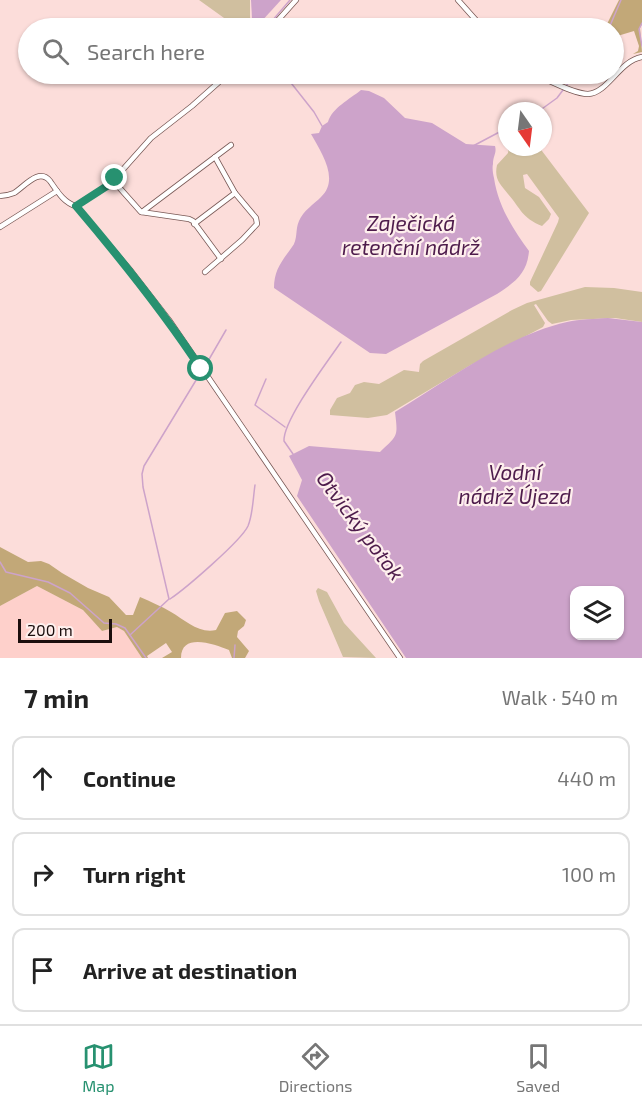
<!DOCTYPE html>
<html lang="en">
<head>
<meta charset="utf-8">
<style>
  :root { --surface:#fff; --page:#f6f6f6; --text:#222; --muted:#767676; --line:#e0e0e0; --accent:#279170 }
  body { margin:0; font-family:"Exo 2",sans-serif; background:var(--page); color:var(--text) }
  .controls { position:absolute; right:18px; bottom:18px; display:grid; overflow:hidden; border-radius:12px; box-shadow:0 2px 4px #0004 }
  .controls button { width:54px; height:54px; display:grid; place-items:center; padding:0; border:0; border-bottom:2px solid var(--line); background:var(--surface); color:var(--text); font:30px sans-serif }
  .compass { position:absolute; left:498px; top:102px; width:54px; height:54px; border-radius:50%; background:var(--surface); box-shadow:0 2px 4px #0004; rotate:166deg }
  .scale { position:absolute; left:18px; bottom:15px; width:94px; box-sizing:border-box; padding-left:6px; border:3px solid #1b0e0d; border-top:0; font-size:16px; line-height:21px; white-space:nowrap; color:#1b0e0d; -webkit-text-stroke:4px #feefed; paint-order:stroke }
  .stop { position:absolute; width:18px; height:18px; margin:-14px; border:4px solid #279170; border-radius:50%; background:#fff }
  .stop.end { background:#279170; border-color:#fff; box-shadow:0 2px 6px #0008 }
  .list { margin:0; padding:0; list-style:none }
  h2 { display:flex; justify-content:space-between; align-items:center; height:78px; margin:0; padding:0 24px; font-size:26px }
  h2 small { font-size:20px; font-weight:400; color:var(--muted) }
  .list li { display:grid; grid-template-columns:39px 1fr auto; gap:18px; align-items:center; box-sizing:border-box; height:84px; margin:0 12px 12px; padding:0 12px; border:2px solid var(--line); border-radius:12px }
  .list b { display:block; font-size:22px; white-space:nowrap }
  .list em { font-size:20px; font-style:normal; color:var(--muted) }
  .icon { flex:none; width:33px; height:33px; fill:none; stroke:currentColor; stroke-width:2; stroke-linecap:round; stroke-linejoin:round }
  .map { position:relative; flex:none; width:642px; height:658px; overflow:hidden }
  .search { position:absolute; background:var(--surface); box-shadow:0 2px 4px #0004; left:18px; right:18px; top:18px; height:66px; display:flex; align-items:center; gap:15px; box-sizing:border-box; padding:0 21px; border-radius:33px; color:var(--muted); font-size:22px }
  .sheet { height:366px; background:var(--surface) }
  nav { display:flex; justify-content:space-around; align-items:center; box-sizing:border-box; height:84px; border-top:2px solid var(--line); background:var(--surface); font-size:16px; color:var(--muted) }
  nav a { display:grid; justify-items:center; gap:3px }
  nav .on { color:var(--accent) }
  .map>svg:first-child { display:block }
  .built { fill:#fed0cb }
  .green { fill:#d0bf9f }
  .forest { fill:#c2a878 }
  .water { fill:#cda3ca; fill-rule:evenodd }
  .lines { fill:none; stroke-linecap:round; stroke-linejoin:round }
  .stream { stroke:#cda3ca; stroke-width:1.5 }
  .minor-casing { stroke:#795956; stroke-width:6 }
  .minor { stroke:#fff; stroke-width:4.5 }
  .route { stroke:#279170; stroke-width:8 }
  .labels { text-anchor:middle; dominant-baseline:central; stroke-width:4.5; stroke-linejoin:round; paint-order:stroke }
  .water-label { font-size:21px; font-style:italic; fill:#4e1c4c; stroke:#feefed }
</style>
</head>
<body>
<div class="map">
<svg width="642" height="658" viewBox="0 0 642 658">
  <rect width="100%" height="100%" fill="#fcddda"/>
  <polygon class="built" points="37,586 83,610 102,631 117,627 124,631 142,658 0,658 0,606"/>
  <g class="green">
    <polygon points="199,0 250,0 250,19 258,25 254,28 238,28"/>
    <path d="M509,147H539L589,213L541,291L538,292L530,285V282L558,222L559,218L527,174L523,175L525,188L539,197L551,214L549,219L542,226C522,218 521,209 508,194C500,184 494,179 497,165L508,153Z"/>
    <polygon points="585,287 614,288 642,292 642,322 615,318 571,320 552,324 548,321 536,304 534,305 545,323 543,327 469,366 387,415 368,418 330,415 330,410 337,398 350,393 355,385 364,382 379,384 404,370 419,372 420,364 423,361 512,310 527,303"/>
    <polygon points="318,588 327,592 344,623 376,658 343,657 319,601 316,591"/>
  </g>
  <g class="forest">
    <polygon points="619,0 642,0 642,24 640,28 642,52 633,54 638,51 639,46 634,31 614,37 614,28 605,28"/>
    <path d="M0,547L28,562L41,561L49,564L62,573L88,588L109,597L126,615H133L140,597C151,602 161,606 171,612C185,620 199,634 216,630L225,613L237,611L246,620L244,626L238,631L237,637L249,651L245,658H232L229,650C214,644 181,632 181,658H162L172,652L166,643L147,656L148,658H142L124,631L117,627L102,631L83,610L37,586L0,606Z"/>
  </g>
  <g class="water">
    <polygon points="251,0 281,0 260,23 252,18"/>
    <path d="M361,90L369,91L384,98L405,118L432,123L466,144L495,146C497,153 493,156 493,164C492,168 493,174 494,178C498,206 513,229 529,251C527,274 515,282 497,294L386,354L370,353L274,288C274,270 282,261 292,247C298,240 295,229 299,221C303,211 314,204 321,197C340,179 321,152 311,134L319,133L322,126L328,122C332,108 350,99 361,90Z"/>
    <path d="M608,318L642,322V658H406L297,496L302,480L289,456L309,446L380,452C398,435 398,437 395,412C447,381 508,335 567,322C580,319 594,319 608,318ZM574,590H620V636H574Z"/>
  </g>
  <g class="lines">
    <g class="stream">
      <polyline points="642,23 639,29 642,46"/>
      <polyline points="266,28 290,0"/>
      <polyline points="609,28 621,0"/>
      <polyline points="284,74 314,112 322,126"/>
      <polyline points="539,111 557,98 575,74"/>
      <polyline points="473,146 507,128"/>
      <polyline points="204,368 226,330"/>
      <polyline points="266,379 255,405 285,427"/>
      <path d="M293,454L284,441C283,420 328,361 341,342"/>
      <polyline points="0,562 6,572 48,582 70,593 104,623 116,624 125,628 146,658"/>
      <path d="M170,599C185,589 241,541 248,526C253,514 253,498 255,485"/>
      <polyline points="130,635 169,599 143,487 142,474 144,466 201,372"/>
      <polyline points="234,658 235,645"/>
    </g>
    <defs>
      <g id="minor">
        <polyline points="458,0 483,28"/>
        <polyline points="271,28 296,0"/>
        <path d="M533,74C547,79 573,94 588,94C608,93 619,61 642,57"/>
        <polyline points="111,182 117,185 141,212 189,219 193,221 221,259"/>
        <path d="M0,196C5,196 9,195 14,193C24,187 39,167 50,181C57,191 64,203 76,206L131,271L169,320L400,658"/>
        <polyline points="76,206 110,184 151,138 192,106 228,74"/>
        <polyline points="142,212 231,145"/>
        <polyline points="194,224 235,193"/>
        <polyline points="0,227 57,191"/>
        <polyline points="205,272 242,240 257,224 256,218 235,193 215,157"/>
      </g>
    </defs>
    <use href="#minor" class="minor-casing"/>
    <use href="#minor" class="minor"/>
  </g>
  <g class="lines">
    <path class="route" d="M115,178L107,186L76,206C121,259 163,311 201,369"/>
  </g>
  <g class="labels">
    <g class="water-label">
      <text x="411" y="222">Zaječická<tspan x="411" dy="24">retenční nádrž</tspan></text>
      <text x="515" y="471">Vodní<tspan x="515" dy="24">nádrž Újezd</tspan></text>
      <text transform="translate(361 525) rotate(53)">Otvický potok</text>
    </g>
  </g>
</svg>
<div class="controls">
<button><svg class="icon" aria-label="layers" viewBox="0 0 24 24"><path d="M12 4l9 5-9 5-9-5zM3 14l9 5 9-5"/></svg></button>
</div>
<svg class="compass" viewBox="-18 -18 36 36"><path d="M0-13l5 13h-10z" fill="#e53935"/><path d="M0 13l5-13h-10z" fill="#767676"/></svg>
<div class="scale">200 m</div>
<div class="stop" style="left:201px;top:369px"></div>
<div class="stop end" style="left:115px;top:178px"></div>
<div class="search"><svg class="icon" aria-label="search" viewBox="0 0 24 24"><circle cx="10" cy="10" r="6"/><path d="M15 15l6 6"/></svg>Search here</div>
</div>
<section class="sheet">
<h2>7 min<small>Walk · 540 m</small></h2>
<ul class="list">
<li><svg class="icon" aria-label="ahead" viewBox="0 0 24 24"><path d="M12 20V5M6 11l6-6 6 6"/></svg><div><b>Continue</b></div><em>440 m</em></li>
<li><svg class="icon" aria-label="right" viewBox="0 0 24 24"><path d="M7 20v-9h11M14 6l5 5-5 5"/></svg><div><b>Turn right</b></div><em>100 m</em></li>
<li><svg class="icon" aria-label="arrive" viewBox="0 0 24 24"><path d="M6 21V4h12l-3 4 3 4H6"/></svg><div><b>Arrive at destination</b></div></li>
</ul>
</section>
<nav>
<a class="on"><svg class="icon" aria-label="map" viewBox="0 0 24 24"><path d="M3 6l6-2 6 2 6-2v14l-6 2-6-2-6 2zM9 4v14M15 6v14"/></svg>Map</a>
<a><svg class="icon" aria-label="directions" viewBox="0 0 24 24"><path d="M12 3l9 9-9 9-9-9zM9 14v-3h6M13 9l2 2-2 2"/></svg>Directions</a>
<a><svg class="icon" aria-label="saved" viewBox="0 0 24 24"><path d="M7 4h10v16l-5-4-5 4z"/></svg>Saved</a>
</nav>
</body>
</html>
